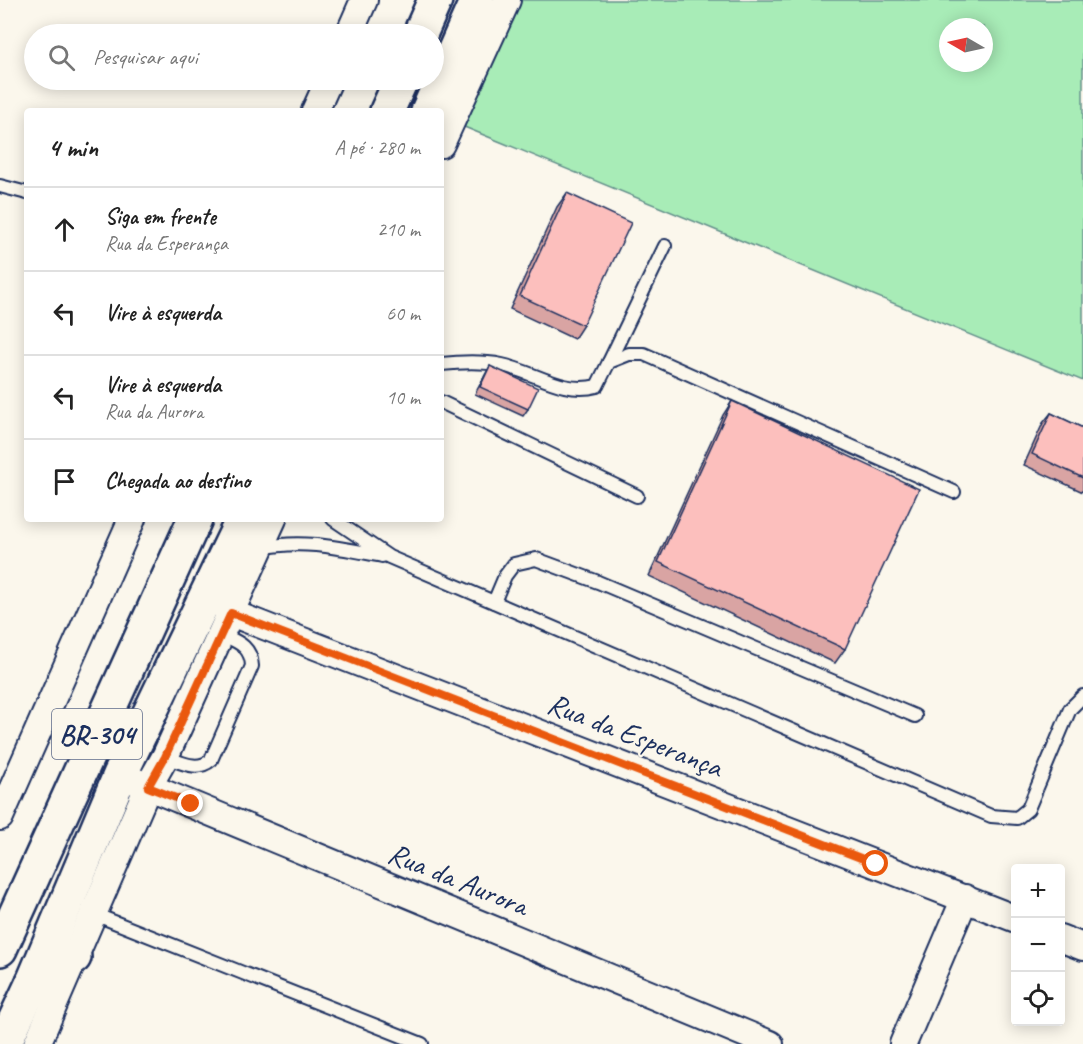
<!DOCTYPE html>
<html lang="pt">
<head>
<meta charset="utf-8">
<style>
  :root { --surface:#fff; --page:#f6f6f6; --text:#222; --muted:#767676; --line:#e0e0e0 }
  body { margin:0; font-family:Caveat,sans-serif; background:var(--page); color:var(--text) }
  .controls { position:absolute; right:18px; bottom:18px; display:grid; overflow:hidden; border-radius:6px; box-shadow:0 3px 15px #0003 }
  .controls button { width:54px; height:54px; display:grid; place-items:center; padding:0; border:0; border-bottom:2px solid var(--line); background:var(--surface); color:var(--text); font:30px sans-serif }
  .compass { position:absolute; left:939px; top:18px; width:54px; height:54px; border-radius:50%; background:var(--surface); box-shadow:0 3px 15px #0003; rotate:279deg }
  .stop { position:absolute; width:18px; height:18px; margin:-14px; border:4px solid #ea580c; border-radius:50%; background:#fff }
  .stop.end { background:#ea580c; border-color:#fff; box-shadow:0 2px 6px #0008 }
  .list { margin:0; padding:0; list-style:none }
  h2 { display:flex; justify-content:space-between; align-items:center; height:78px; margin:0; padding:0 24px; font-size:26px }
  h2 small { font-size:20px; font-weight:400; color:var(--muted) }
  .list li { display:grid; grid-template-columns:39px 1fr auto; gap:18px; align-items:center; box-sizing:border-box; height:84px; padding:0 24px; border-top:2px solid var(--line) }
  .list b { display:block; font-size:22px; white-space:nowrap }
  .list p { margin:0; font-size:20px; white-space:nowrap; color:var(--muted) }
  .list em { font-size:20px; font-style:normal; color:var(--muted) }
  .icon { flex:none; width:33px; height:33px; fill:none; stroke:currentColor; stroke-width:2; stroke-linecap:round; stroke-linejoin:round }
  .map { position:relative; flex:none; width:1083px; height:1044px; overflow:hidden }
  .search { position:absolute; background:var(--surface); box-shadow:0 3px 15px #0003; left:24px; top:24px; width:420px; height:66px; display:flex; align-items:center; gap:15px; box-sizing:border-box; padding:0 21px; border-radius:33px; color:var(--muted); font-size:22px }
  .panel { position:absolute; background:var(--surface); box-shadow:0 3px 15px #0003; left:24px; top:108px; width:420px; height:414px; border-radius:6px }
  .map>svg:first-child { display:block }
  .green { fill:#a8ecb7; stroke:#628e8a; stroke-width:1.5; fill-rule:evenodd }
  .lines { fill:none; stroke-linecap:round; stroke-linejoin:round }
  .service-casing { stroke:#1b2f5e; stroke-width:16 }
  .minor-casing { stroke:#1b2f5e; stroke-width:30 }
  .trunk-casing { stroke:#1b2f5e; stroke-width:38 }
  .service { stroke:#fbf7ec; stroke-width:12 }
  .minor { stroke:#fbf7ec; stroke-width:26 }
  .trunk { stroke:#fbf7ec; stroke-width:33 }
  .wall { fill:#d9a4a3; stroke:#1b2f5e; stroke-width:1.5 }
  .building { fill:#fcbfbd; stroke:#1b2f5e; stroke-width:1.5 }
  .route { stroke:#ea580c; stroke-width:8 }
  .labels { text-anchor:middle; dominant-baseline:central; stroke-width:4.5; stroke-linejoin:round; paint-order:stroke }
  .shield { fill:#fbf7ec; stroke:#5e6b89; stroke-width:1.5 }
  .shield-label { font-size:28px; font-weight:bold; fill:#1b2f5e }
  .street-label { font-size:30px; fill:#1b2f5e; stroke:#fbf7ec }
</style>
</head>
<body>
<div class="map">
<svg width="1083" height="1044" viewBox="0 0 1083 1044">
  <rect width="100%" height="100%" fill="#fbf7ec"/>
  <filter id="ink" filterUnits="userSpaceOnUse"><feTurbulence type="fractalNoise" baseFrequency=".0167" numOctaves="2"/><feDisplacementMap in="SourceGraphic" scale="12" xChannelSelector="R" yChannelSelector="G"/><feConvolveMatrix kernelMatrix="1 2 1 2 8 2 1 2 1" color-interpolation-filters="sRGB"/></filter>
  <g filter="url(#ink)">
    <path class="green" d="M514,0H1083V381L457,124ZM948,27H984V63H948Z"/>
    <g class="lines">
      <defs>
        <g id="service">
          <polyline points="0,186 27,193"/>
          <polyline points="609,362 665,246"/>
          <path d="M441,364C461,362 482,361 502,365C535,372 563,395 597,386L609,362L629,354H644L954,492"/>
          <polyline points="441,402 637,496"/>
          <polyline points="333,519 389,557 991,816 1017,818 1028,809 1070,709 1083,696"/>
          <path d="M261,548C303,539 340,548 382,556"/>
          <polyline points="494,602 505,576 514,564 536,559 598,582 915,716"/>
          <path d="M165,757C181,762 197,772 211,760L252,666C251,646 238,642 221,634"/>
          <polyline points="94,914 422,1044"/>
        </g>
        <g id="minor">
          <polyline points="349,34 364,0"/>
          <polyline points="315,111 329,80"/>
          <polyline points="441,144 507,0"/>
          <polyline points="231,613 1016,919"/>
          <polyline points="120,775 770,1044"/>
          <polyline points="0,817 132,519"/>
          <polyline points="1060,938 1083,947"/>
          <polyline points="37,1044 148,787 165,757 273,519"/>
          <polyline points="903,1044 965,898"/>
        </g>
        <g id="trunk">
          <polyline points="420,34 435,0"/>
          <polyline points="387,111 401,80"/>
          <polyline points="428,111 477,0"/>
          <polyline points="231,613 233,552"/>
          <polyline points="0,949 195,519"/>
          <polyline points="33,982 74,957"/>
          <polyline points="4,1044 33,982 120,775 243,519"/>
        </g>
      </defs>
      <use href="#service" class="service-casing"/>
      <use href="#minor" class="minor-casing"/>
      <use href="#trunk" class="trunk-casing"/>
      <use href="#service" class="service"/>
      <use href="#minor" class="minor"/>
      <use href="#trunk" class="trunk"/>
    </g>
    <g class="wall">
      <polygon points="567,193 583,325 574,339 510,309 557,207"/>
      <polygon points="490,366 528,409 523,416 475,394 486,373"/>
      <polygon points="732,401 845,649 835,663 649,576 723,415"/>
      <polygon points="1051,413 1083,428 1083,492 1024,465 1043,423"/>
    </g>
    <g class="building">
      <polygon points="567,193 631,223 583,325 520,296"/>
      <polygon points="490,366 538,388 528,409 480,387"/>
      <polygon points="732,401 919,489 845,649 658,562"/>
      <polygon points="1051,413 1083,428 1083,478 1032,454"/>
    </g>
  </g>
  <g class="lines" filter="url(#ink)">
    <polyline class="route" points="191,804 148,787 165,757 231,613 876,864"/>
  </g>
  <g class="labels">
    <rect class="shield" x="52" y="709" width="90" height="50" rx="4.5"/>
    <g class="shield-label">
      <text x="97" y="734">BR-304</text>
    </g>
    <g class="street-label">
      <text transform="translate(635 735) rotate(21)">Rua da Esperança</text>
      <text transform="translate(458 879) rotate(22)">Rua da Aurora</text>
    </g>
  </g>
</svg>
<div class="controls">
<button>+</button>
<button>−</button>
<button><svg class="icon" aria-label="locate" viewBox="0 0 24 24"><circle cx="12" cy="12" r="6"/><path d="M12 2v4M12 18v4M2 12h4M18 12h4"/></svg></button>
</div>
<svg class="compass" viewBox="-18 -18 36 36"><path d="M0-13l5 13h-10z" fill="#e53935"/><path d="M0 13l5-13h-10z" fill="#767676"/></svg>
<div class="stop" style="left:876px;top:864px"></div>
<div class="stop end" style="left:191px;top:804px"></div>
<div class="search"><svg class="icon" aria-label="search" viewBox="0 0 24 24"><circle cx="10" cy="10" r="6"/><path d="M15 15l6 6"/></svg>Pesquisar aqui</div>
<section class="panel">
<h2>4 min<small>A pé · 280 m</small></h2>
<ul class="list">
<li><svg class="icon" aria-label="ahead" viewBox="0 0 24 24"><path d="M12 20V5M6 11l6-6 6 6"/></svg><div><b>Siga em frente</b><p>Rua da Esperança</p></div><em>210 m</em></li>
<li><svg class="icon" aria-label="left" viewBox="0 0 24 24"><path d="M17 20v-9H6M10 6l-5 5 5 5"/></svg><div><b>Vire à esquerda</b></div><em>60 m</em></li>
<li><svg class="icon" aria-label="left" viewBox="0 0 24 24"><path d="M17 20v-9H6M10 6l-5 5 5 5"/></svg><div><b>Vire à esquerda</b><p>Rua da Aurora</p></div><em>10 m</em></li>
<li><svg class="icon" aria-label="arrive" viewBox="0 0 24 24"><path d="M6 21V4h12l-3 4 3 4H6"/></svg><div><b>Chegada ao destino</b></div></li>
</ul>
</section>
</div>
</body>
</html>
